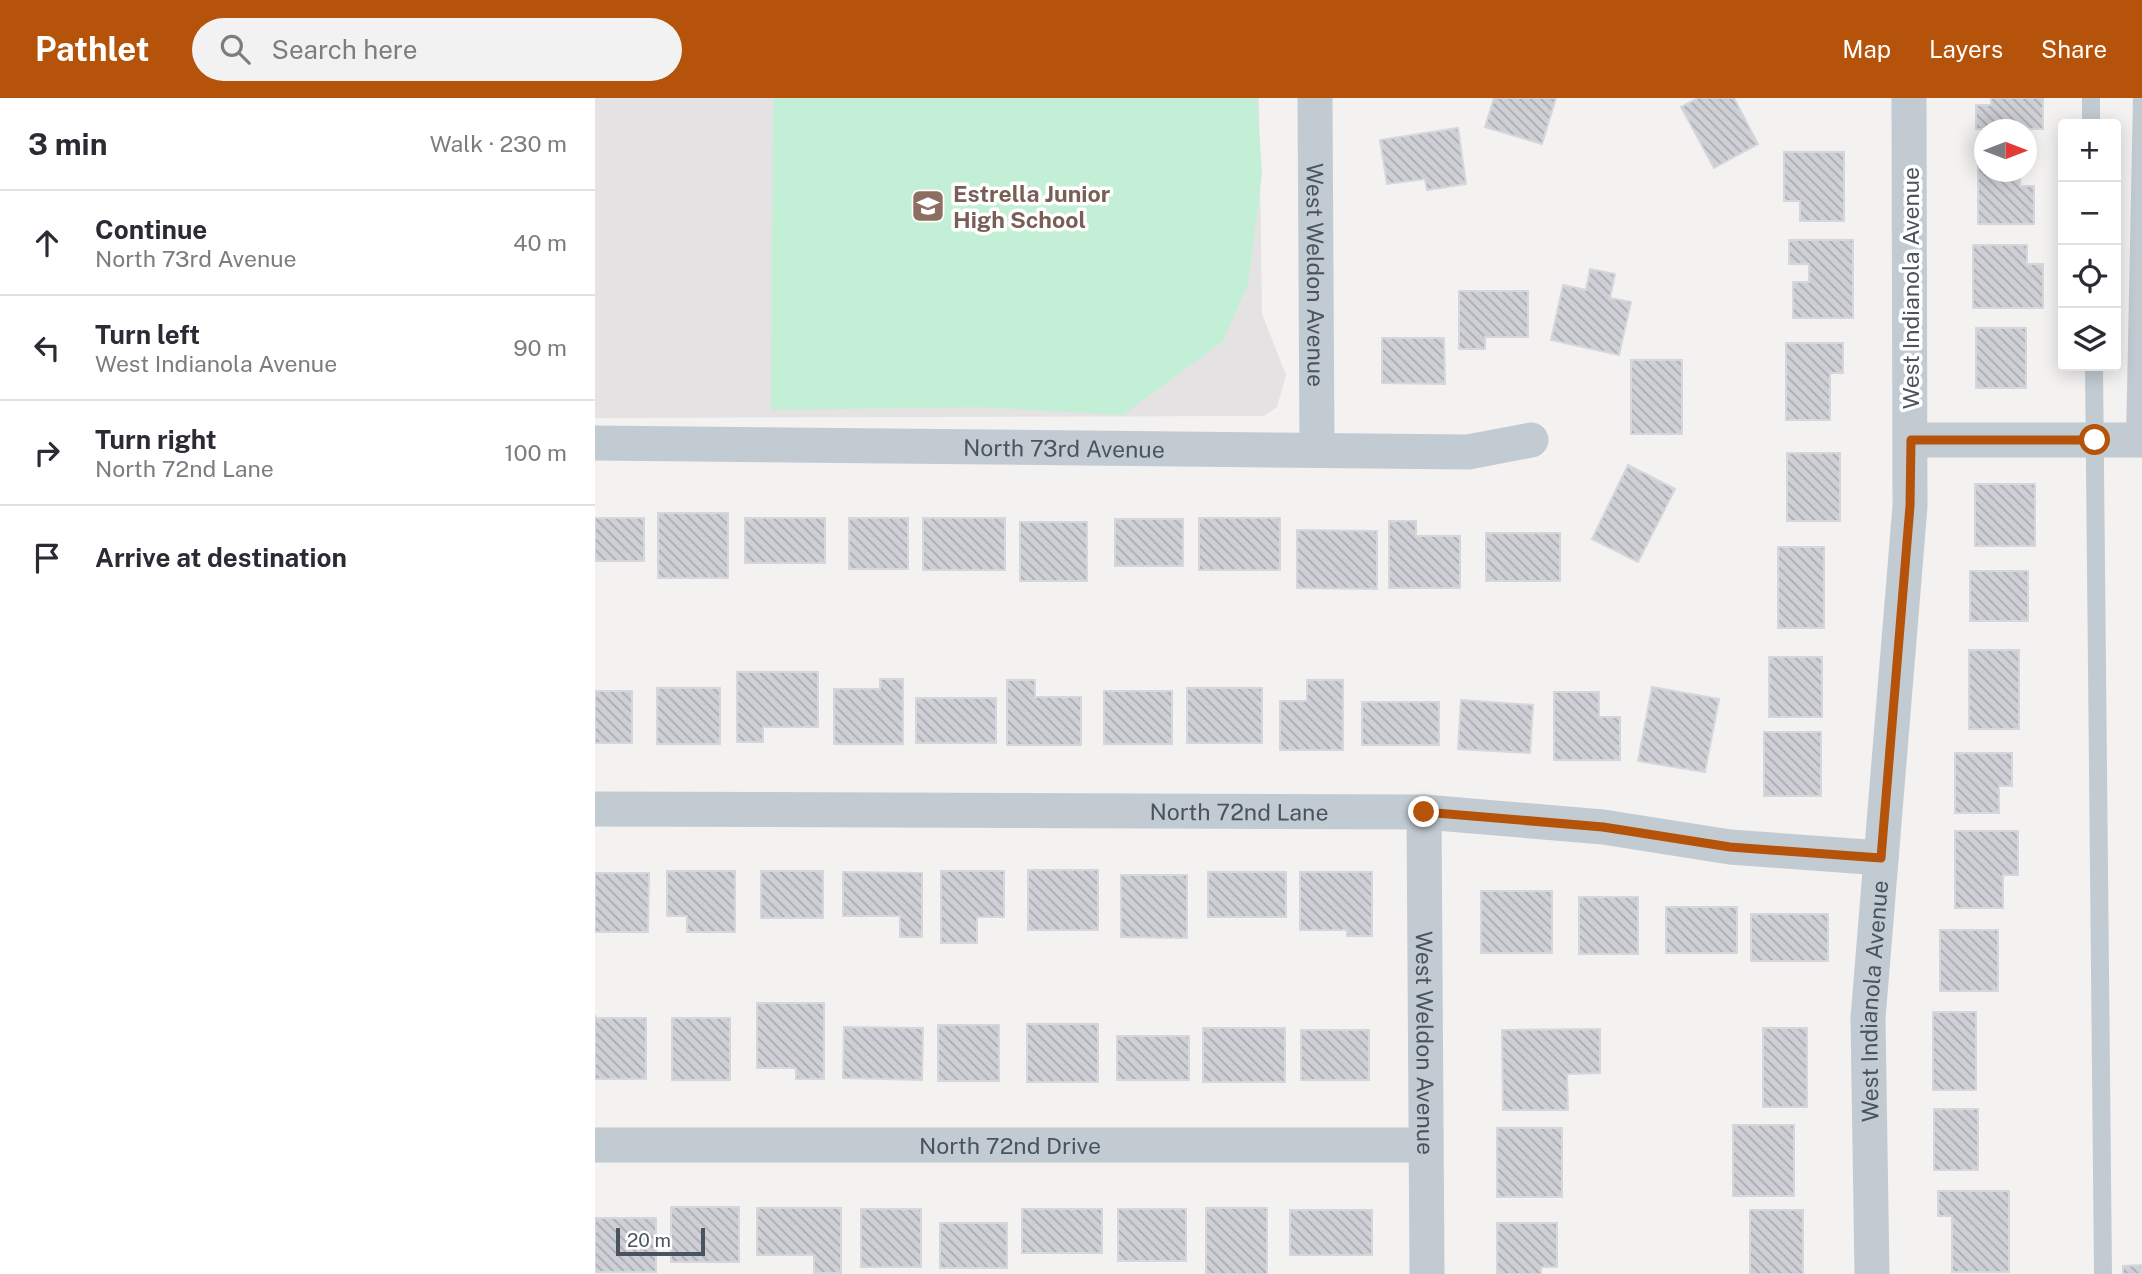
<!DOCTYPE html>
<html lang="en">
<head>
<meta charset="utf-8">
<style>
  :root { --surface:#fff; --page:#f2f2f3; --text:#2b2b33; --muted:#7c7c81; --line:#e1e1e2; --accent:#b45309 }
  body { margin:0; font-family:"Public Sans",sans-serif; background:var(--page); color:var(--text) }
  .controls { position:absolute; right:21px; top:21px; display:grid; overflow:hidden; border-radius:7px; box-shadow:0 4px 18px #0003 }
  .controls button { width:63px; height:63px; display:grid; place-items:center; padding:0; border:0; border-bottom:2px solid var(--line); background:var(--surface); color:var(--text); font:35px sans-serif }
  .compass { position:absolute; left:1379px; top:21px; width:63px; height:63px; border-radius:50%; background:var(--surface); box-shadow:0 4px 18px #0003; rotate:90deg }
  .scale { position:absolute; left:21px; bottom:18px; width:89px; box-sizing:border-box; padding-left:7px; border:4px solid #49545f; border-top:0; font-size:19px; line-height:24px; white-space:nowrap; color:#49545f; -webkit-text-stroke:5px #fff; paint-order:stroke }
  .stop { position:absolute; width:21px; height:21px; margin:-16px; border:5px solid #b45309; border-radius:50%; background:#fff }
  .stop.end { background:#b45309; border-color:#fff; box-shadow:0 2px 7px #0008 }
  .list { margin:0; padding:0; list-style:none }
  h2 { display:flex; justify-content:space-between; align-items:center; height:91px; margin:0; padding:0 28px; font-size:30px }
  h2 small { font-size:23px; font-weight:400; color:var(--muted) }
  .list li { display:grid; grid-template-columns:46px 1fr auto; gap:21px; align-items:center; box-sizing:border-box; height:105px; padding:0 28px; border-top:2px solid var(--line) }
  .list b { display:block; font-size:26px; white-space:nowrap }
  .list p { margin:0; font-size:23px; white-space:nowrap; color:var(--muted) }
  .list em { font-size:23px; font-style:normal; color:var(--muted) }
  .icon { flex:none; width:38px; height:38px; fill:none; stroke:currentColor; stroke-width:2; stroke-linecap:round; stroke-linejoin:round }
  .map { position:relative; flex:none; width:1547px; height:1176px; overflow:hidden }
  header { display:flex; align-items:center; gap:42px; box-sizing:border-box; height:98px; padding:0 35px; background:var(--accent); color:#fff }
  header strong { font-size:33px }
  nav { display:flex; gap:38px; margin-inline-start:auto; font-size:24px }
  .search { width:490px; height:63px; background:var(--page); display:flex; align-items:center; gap:18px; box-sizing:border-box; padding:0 24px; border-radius:38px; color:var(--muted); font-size:26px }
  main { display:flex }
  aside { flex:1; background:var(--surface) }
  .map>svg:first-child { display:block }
  .education { fill:#e5e2e3 }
  .green { fill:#c2efd5 }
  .building { fill:url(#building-back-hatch); stroke:#d5d7dc; stroke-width:2 }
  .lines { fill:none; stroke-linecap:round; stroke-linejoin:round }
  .lane { stroke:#c2cbd2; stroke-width:18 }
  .street { stroke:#c2cbd2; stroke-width:35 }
  .route { stroke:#b45309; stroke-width:9 }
  .labels { text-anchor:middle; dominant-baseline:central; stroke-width:7; stroke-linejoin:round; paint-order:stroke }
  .education-label { font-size:23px; font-weight:bold; fill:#785e54; stroke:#fff; text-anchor:start }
  .street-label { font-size:23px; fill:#49545f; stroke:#fff }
</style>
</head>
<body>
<header>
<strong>Pathlet</strong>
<div class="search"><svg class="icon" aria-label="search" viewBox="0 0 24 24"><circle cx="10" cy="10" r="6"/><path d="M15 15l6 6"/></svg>Search here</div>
<nav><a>Map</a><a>Layers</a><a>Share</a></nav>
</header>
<main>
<aside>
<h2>3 min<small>Walk · 230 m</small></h2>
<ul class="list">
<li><svg class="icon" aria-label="ahead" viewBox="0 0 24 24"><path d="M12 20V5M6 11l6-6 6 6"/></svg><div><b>Continue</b><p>North 73rd Avenue</p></div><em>40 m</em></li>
<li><svg class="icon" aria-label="left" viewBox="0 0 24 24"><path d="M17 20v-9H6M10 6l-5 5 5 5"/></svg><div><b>Turn left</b><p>West Indianola Avenue</p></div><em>90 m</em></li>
<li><svg class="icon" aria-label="right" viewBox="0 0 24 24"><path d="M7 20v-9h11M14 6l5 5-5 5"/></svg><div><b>Turn right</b><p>North 72nd Lane</p></div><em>100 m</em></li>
<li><svg class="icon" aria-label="arrive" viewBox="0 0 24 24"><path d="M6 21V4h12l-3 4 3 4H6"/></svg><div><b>Arrive at destination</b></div></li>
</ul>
</aside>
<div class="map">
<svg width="1547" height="1176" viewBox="0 0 1547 1176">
  <defs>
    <pattern id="building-back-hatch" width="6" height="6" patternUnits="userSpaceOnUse" patternTransform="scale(1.75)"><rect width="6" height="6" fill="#ced0d6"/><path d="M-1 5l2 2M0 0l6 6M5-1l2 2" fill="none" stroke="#a9abb1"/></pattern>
  </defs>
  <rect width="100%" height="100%" fill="#f4f1f1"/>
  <polygon class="education" points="0,0 664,0 667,216 691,277 682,309 669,318 654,318 0,320"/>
  <polygon class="green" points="178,0 662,0 667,75 653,186 628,243 528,317 383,309 176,312"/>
  <g class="building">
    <polygon points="899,0 961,0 947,46 890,29"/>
    <polygon points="1103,0 1139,0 1163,46 1119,70 1086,9"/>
    <polygon points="1396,0 1448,0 1448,31 1381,31 1381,7 1396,7"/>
    <polygon points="863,30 871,86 832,92 830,81 792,86 785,42"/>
    <polygon points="1383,47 1390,47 1390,74 1425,74 1425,88 1439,88 1439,126 1383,126"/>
    <polygon points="1189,54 1249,54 1249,123 1205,123 1205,103 1189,103"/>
    <polygon points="1194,142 1258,142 1258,220 1198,220 1198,184 1214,184 1214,166 1194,166"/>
    <polygon points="1378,147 1432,147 1432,166 1448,166 1448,210 1378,210"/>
    <polygon points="995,171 1020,176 1015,200 1036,204 1024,257 956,242 968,187 991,192"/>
    <polygon points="864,193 933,193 933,239 890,239 890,251 864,251"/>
    <rect x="1381" y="230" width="50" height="60"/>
    <polygon points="787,240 849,240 850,286 787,285"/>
    <polygon points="1191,245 1248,245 1248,275 1235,275 1235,322 1191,322"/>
    <rect x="1036" y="262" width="51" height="74"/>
    <rect x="1192" y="355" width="53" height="68"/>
    <polygon points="1033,367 1080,391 1043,464 997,441"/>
    <rect x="1380" y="386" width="60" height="62"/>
    <rect x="63" y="415" width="70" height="65"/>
    <rect x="0" y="420" width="49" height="43"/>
    <rect x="150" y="420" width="80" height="45"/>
    <rect x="254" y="420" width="59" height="51"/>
    <rect x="328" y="420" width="82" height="52"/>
    <rect x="604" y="420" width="81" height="52"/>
    <rect x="520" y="421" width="68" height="47"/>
    <polygon points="794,423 821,423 821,438 865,438 865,490 794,490"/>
    <rect x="425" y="424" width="67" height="59"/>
    <polygon points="702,432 782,433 782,491 702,490"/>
    <rect x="891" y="435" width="74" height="48"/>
    <rect x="1183" y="449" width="46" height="81"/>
    <rect x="1375" y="473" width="58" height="50"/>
    <rect x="1374" y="552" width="50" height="79"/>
    <rect x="1174" y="559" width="53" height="60"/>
    <polygon points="142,574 223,574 223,629 168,629 168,644 142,644"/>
    <polygon points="285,581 308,581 308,646 239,646 239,591 285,591"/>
    <polygon points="412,582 440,582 440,599 486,599 486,647 412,647"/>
    <polygon points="712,582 748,582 748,652 685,652 685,603 712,603"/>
    <polygon points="1057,589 1124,601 1110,674 1043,663"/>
    <rect x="62" y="590" width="63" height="56"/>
    <rect x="592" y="590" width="75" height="55"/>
    <rect x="0" y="593" width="37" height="52"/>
    <rect x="509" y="593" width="68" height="53"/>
    <polygon points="959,594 1004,594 1004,619 1025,619 1025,662 959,662"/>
    <rect x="321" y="600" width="80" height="45"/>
    <polygon points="866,602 938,607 935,655 863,651"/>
    <rect x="767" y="604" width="77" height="43"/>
    <rect x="1169" y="634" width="57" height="64"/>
    <polygon points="1360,655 1417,655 1417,688 1404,688 1404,715 1360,715"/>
    <polygon points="1360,733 1423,733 1423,777 1408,777 1408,810 1360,810"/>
    <rect x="433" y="772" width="70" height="60"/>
    <polygon points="72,773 140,773 140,834 92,834 92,818 72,818"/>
    <rect x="166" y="773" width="62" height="47"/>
    <polygon points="346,773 409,773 409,819 382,819 382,845 346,845"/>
    <polygon points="248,774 327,775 327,839 305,839 305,818 248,818"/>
    <rect x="613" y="774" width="78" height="45"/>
    <polygon points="705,774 777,774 777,838 752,838 752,832 705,832"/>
    <polygon points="0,775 54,775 53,834 0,834"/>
    <polygon points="526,777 592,777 592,840 526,839"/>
    <rect x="886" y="793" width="71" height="62"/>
    <rect x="984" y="799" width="59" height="57"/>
    <rect x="1071" y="809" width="71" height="46"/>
    <rect x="1156" y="816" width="77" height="47"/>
    <rect x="1345" y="832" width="58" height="61"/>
    <polygon points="162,905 229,905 229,981 201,981 201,970 162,970"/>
    <rect x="1338" y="914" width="43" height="78"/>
    <polygon points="0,917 1,920 51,920 51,981 0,981"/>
    <rect x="77" y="920" width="58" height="62"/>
    <rect x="432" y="926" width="71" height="58"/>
    <rect x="343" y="927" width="61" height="56"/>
    <polygon points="249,929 328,930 327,982 248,980"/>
    <rect x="608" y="930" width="82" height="54"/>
    <rect x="1168" y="930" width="44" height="79"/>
    <polygon points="1005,931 1005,975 972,976 973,1012 908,1012 907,932"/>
    <rect x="706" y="932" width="68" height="50"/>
    <rect x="522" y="938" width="72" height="44"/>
    <rect x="1339" y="1011" width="44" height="61"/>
    <rect x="1138" y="1027" width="61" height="71"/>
    <rect x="902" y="1030" width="65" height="69"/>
    <polygon points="1343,1093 1414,1093 1414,1174 1357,1174 1357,1118 1343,1118"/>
    <rect x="76" y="1109" width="68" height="55"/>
    <polygon points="162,1110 246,1110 246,1175 219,1175 219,1157 162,1157"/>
    <rect x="611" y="1110" width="61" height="66"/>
    <rect x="266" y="1111" width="60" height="58"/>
    <rect x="427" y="1111" width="80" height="44"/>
    <rect x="523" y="1111" width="68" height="52"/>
    <rect x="695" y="1112" width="82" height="45"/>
    <rect x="1155" y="1112" width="53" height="64"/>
    <rect x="0" y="1120" width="61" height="54"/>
    <rect x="345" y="1125" width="67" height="45"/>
    <polygon points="902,1125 962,1125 962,1169 946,1169 946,1176 902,1176"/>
    <polygon points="1547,1167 1547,1176 1528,1176 1528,1168"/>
  </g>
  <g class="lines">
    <g class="lane">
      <polyline points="1496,0 1496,26"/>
      <polyline points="1499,268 1508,1176"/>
      <polyline points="1540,342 1547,0"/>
    </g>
    <g class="street">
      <path id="s1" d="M720,0L722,352"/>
      <polyline points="1316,342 1547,342"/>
      <path id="s2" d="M0,345L873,354L936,342"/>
      <path id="s3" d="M0,711L829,714L1008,729L1135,749L1286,760"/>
      <path id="s4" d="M829,714L832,1176"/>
      <path id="s5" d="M0,1047H831"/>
      <path id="s6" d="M1277,1176L1273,920L1315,408L1314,0"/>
    </g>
  </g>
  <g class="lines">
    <polyline class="route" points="829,714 1008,729 1135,749 1286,760 1315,408 1316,342 1500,342"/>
  </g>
  <defs>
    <symbol id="school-square" viewBox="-11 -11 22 22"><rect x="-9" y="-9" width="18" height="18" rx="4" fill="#8d6e63" stroke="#fff"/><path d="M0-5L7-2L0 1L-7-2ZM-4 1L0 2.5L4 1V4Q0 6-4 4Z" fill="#fff"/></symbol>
  </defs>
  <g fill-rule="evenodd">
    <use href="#school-square" x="314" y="89" width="38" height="38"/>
  </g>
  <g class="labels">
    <g class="education-label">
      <text x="358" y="95">Estrella Junior<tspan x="358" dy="26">High School</tspan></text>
    </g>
    <g class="street-label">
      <text stroke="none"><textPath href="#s1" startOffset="177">West Weldon Avenue</textPath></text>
      <text transform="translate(1315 190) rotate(-90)">West Indianola Avenue</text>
      <text stroke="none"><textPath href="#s2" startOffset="469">North 73rd Avenue</textPath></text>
      <text stroke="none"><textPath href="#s3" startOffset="644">North 72nd Lane</textPath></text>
      <text stroke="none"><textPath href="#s6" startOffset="273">West Indianola Avenue</textPath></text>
      <text stroke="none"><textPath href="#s4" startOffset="231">West Weldon Avenue</textPath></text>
      <text stroke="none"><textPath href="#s5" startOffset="415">North 72nd Drive</textPath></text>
    </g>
  </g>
</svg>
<div class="controls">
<button>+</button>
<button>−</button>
<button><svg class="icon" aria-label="locate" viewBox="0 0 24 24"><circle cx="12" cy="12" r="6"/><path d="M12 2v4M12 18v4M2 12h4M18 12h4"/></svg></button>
<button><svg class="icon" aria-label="layers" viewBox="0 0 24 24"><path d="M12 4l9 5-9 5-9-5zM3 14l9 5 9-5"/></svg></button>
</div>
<svg class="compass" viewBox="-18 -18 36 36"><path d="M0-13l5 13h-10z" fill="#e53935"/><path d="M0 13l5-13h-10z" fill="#7c7c81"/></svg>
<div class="scale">20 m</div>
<div class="stop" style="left:1500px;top:342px"></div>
<div class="stop end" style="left:829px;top:714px"></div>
</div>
</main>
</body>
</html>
